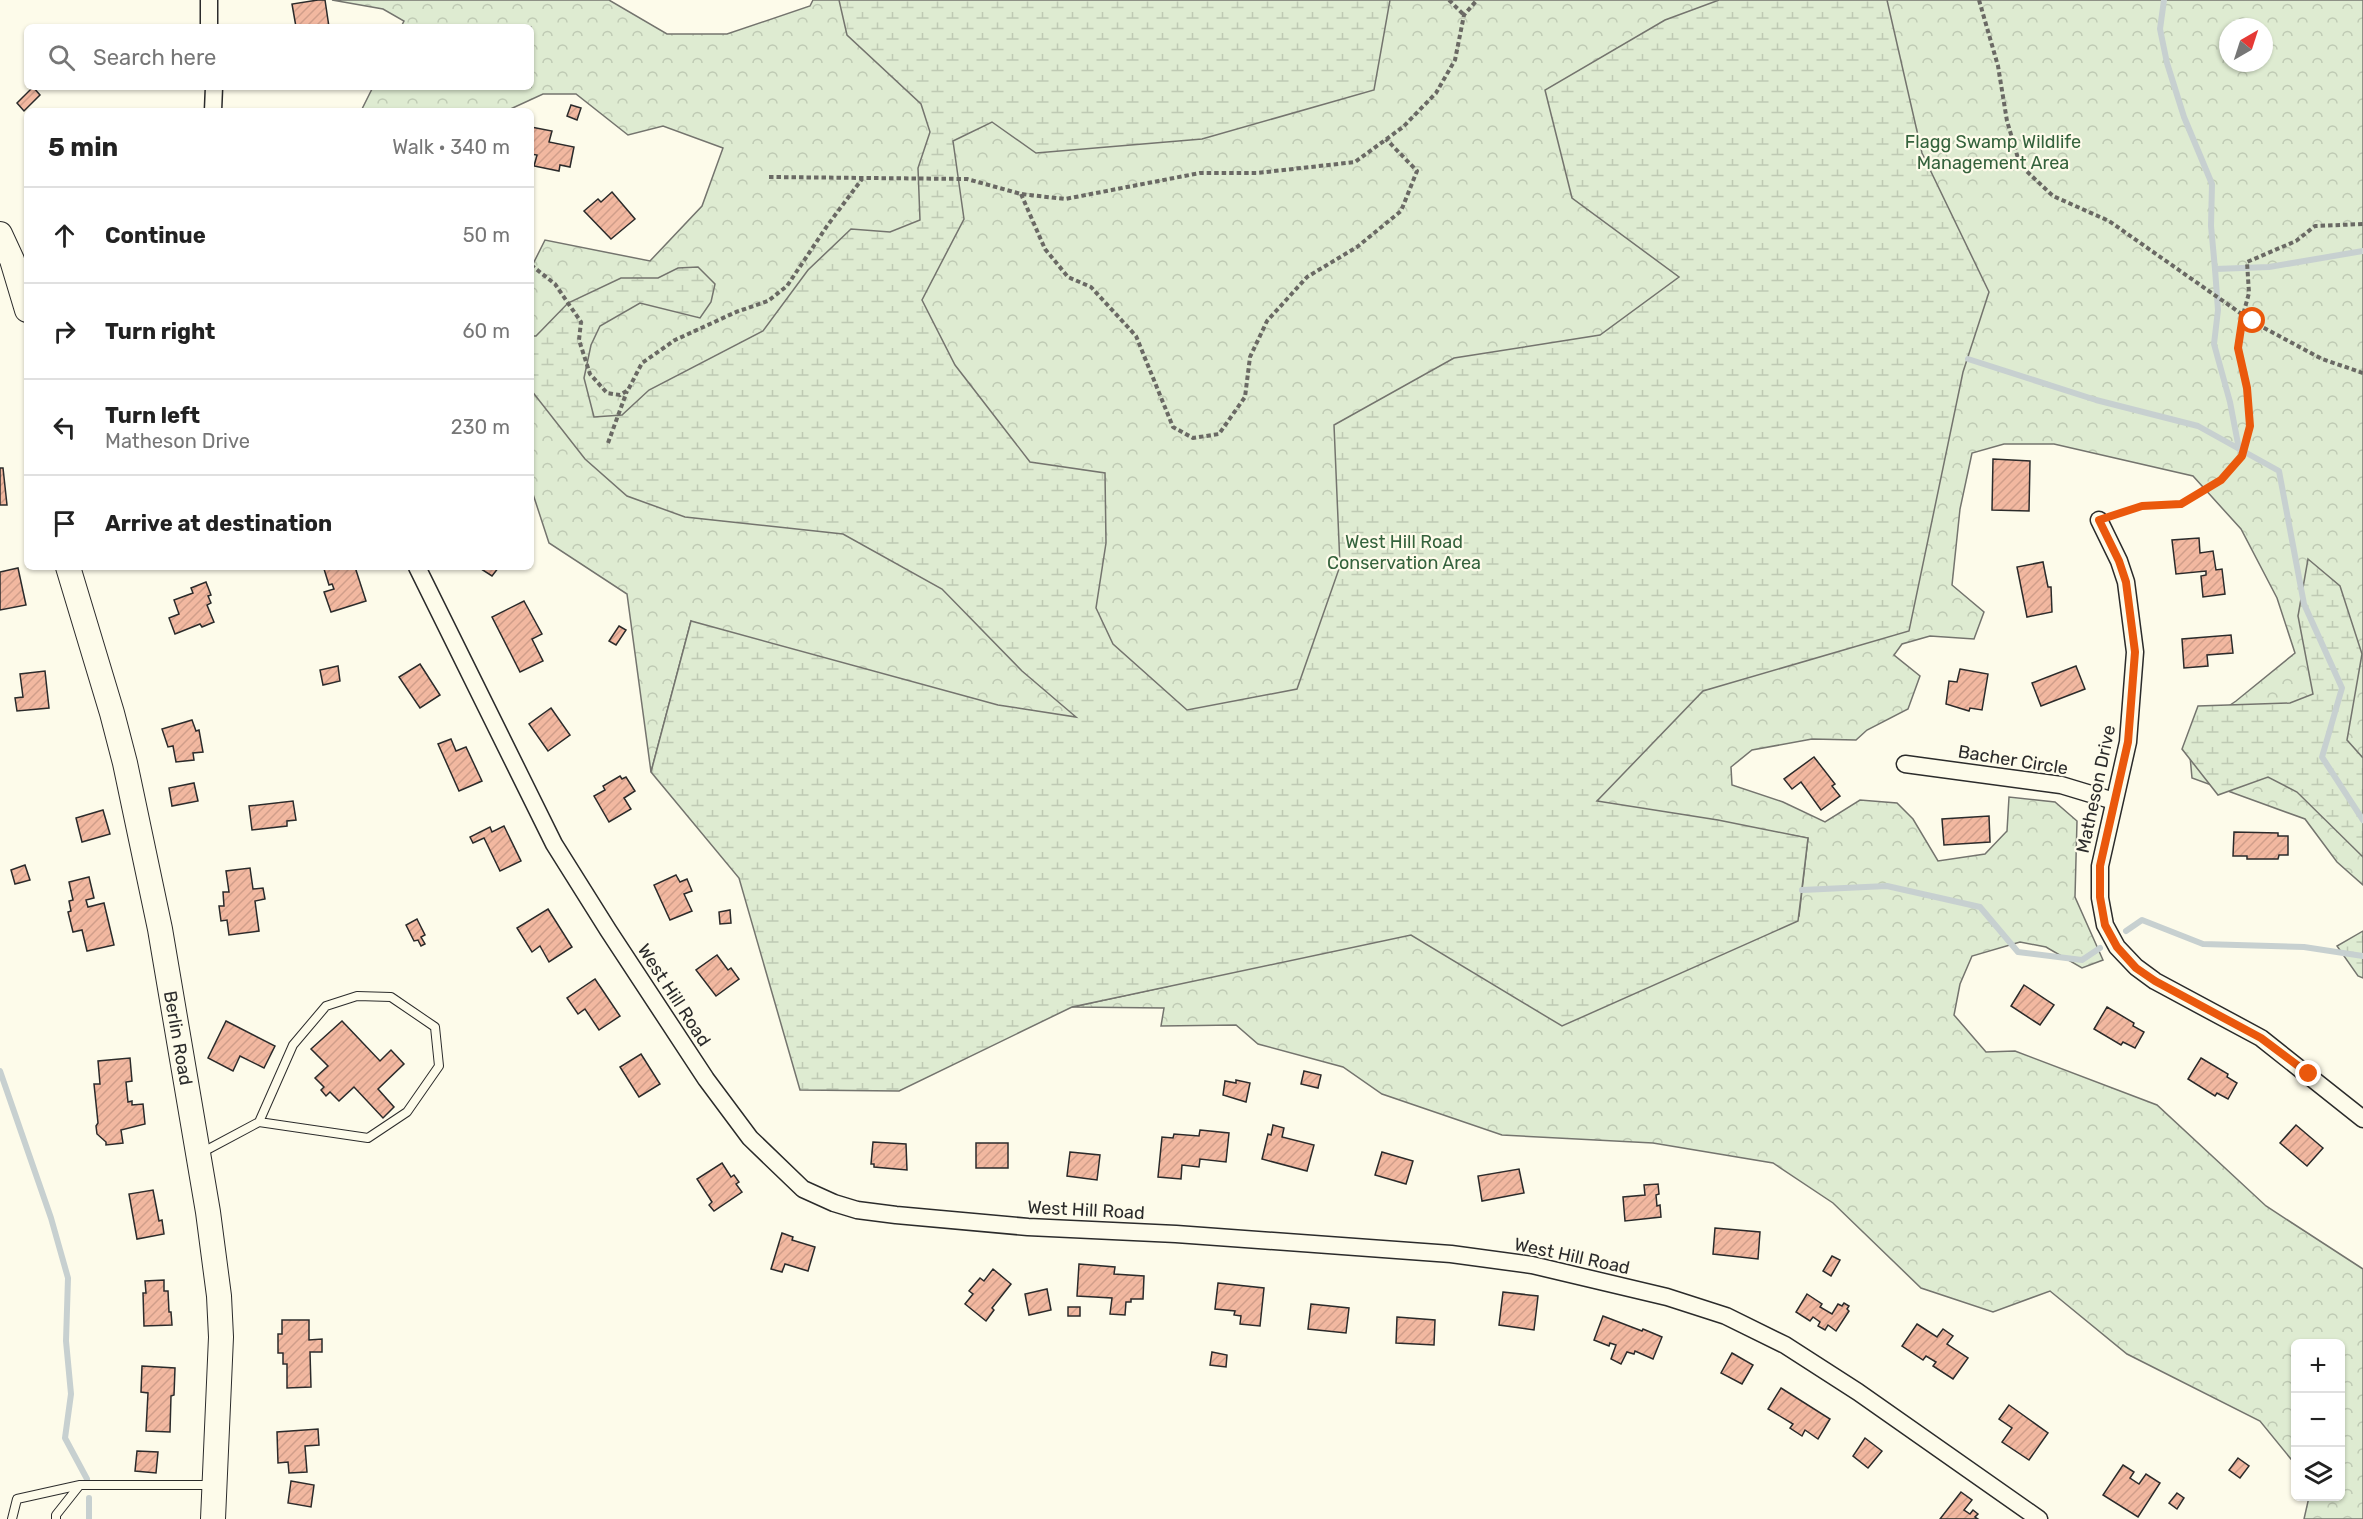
<!DOCTYPE html>
<html lang="en">
<head>
<meta charset="utf-8">
<style>
  :root { --surface:#fff; --page:#f6f6f6; --text:#222; --muted:#767676; --line:#e0e0e0 }
  body { margin:0; font-family:Rubik,sans-serif; background:var(--page); color:var(--text) }
  .controls { position:absolute; right:18px; bottom:18px; display:grid; overflow:hidden; border-radius:9px; box-shadow:0 2px 4px #0004 }
  .controls button { width:54px; height:54px; display:grid; place-items:center; padding:0; border:0; border-bottom:2px solid var(--line); background:var(--surface); color:var(--text); font:30px sans-serif }
  .compass { position:absolute; left:2219px; top:18px; width:54px; height:54px; border-radius:50%; background:var(--surface); box-shadow:0 2px 4px #0004; rotate:39deg }
  .stop { position:absolute; width:18px; height:18px; margin:-14px; border:4px solid #ea580c; border-radius:50%; background:#fff }
  .stop.end { background:#ea580c; border-color:#fff; box-shadow:0 2px 6px #0008 }
  .list { margin:0; padding:0; list-style:none }
  h2 { display:flex; justify-content:space-between; align-items:center; height:78px; margin:0; padding:0 24px; font-size:26px }
  h2 small { font-size:20px; font-weight:400; color:var(--muted) }
  .list li { display:grid; grid-template-columns:39px 1fr auto; gap:18px; align-items:center; box-sizing:border-box; height:96px; padding:0 24px; border-top:2px solid var(--line) }
  .list b { display:block; font-size:22px; white-space:nowrap }
  .list p { margin:0; font-size:20px; white-space:nowrap; color:var(--muted) }
  .list em { font-size:20px; font-style:normal; color:var(--muted) }
  .icon { flex:none; width:33px; height:33px; fill:none; stroke:currentColor; stroke-width:2; stroke-linecap:round; stroke-linejoin:round }
  .map { position:relative; flex:none; width:2363px; height:1519px; overflow:hidden }
  .search { position:absolute; background:var(--surface); box-shadow:0 2px 4px #0004; left:24px; top:24px; width:510px; height:66px; display:flex; align-items:center; gap:15px; box-sizing:border-box; padding:0 21px; border-radius:9px; color:var(--muted); font-size:22px }
  .panel { position:absolute; background:var(--surface); box-shadow:0 2px 4px #0004; left:24px; top:108px; width:510px; height:462px; border-radius:9px }
  .map>svg:first-child { display:block }
  .forest { fill:url(#forest-crowns); stroke:#74746e; stroke-width:1.5; fill-rule:evenodd }
  .wetland { fill:url(#wetland-marsh); stroke:#74746e; stroke-width:1.5 }
  .lines { fill:none; stroke-linecap:round; stroke-linejoin:round }
  .stream { stroke:#c7d0d0; stroke-width:6 }
  .building { fill:url(#building-hatch); stroke:#2b2b2b; stroke-width:1.5 }
  .lane-casing { stroke:#2b2b2b; stroke-width:10 }
  .street-casing { stroke:#2b2b2b; stroke-width:19 }
  .secondary-casing { stroke:#2b2b2b; stroke-width:26 }
  .path { stroke:#6a6964; stroke-width:4; stroke-dasharray:4.5 3; stroke-linecap:butt }
  .lane { stroke:#fdfbea; stroke-width:8 }
  .street { stroke:#fdfbea; stroke-width:16 }
  .secondary { stroke:#fdfbea; stroke-width:24 }
  .route { stroke:#ea580c; stroke-width:8 }
  .labels { text-anchor:middle; dominant-baseline:central; stroke-width:4.5; stroke-linejoin:round; paint-order:stroke }
  .park-label { font-size:18px; fill:#34623c; stroke:#fdfbea }
  .street-label { font-size:18px; fill:#2b2b2b; stroke:#fdfbea }
</style>
</head>
<body>
<div class="map">
<svg width="2363" height="1519" viewBox="0 0 2363 1519">
  <defs>
    <pattern id="forest-crowns" width="20" height="18" patternUnits="userSpaceOnUse" patternTransform="scale(1.5)"><rect width="20" height="18" fill="#deebd1"/><path d="M2 6a3 3 0 1 1 6 0M12 15a3 3 0 1 1 6 0" fill="none" stroke="#bfcab4"/></pattern>
    <pattern id="wetland-marsh" width="20" height="14" patternUnits="userSpaceOnUse" patternTransform="scale(1.5)"><rect width="20" height="14" fill="#deebd1"/><path d="M1 5h8M5 5V1M11 12h8M15 12V8" fill="none" stroke="#bfcab4"/></pattern>
    <pattern id="building-hatch" width="6" height="6" patternUnits="userSpaceOnUse" patternTransform="scale(1.5)"><rect width="6" height="6" fill="#f2b8a0"/><path d="M-1 1l2-2M0 6l6-6M5 7l2-2" fill="none" stroke="#d09e8a"/></pattern>
  </defs>
  <rect width="100%" height="100%" fill="#fdfbea"/>
  <path class="forest" d="M332,0H609L667,34H727L810,6L813,0H2363V885L2337,862L2305,819L2192,778L2188,734L2236,701L2295,653L2277,598L2241,529L2193,476L2054,444H2004L1972,453L1960,509L1952,585L1984,612L1974,639L1930,636L1902,644L1894,655L1920,676L1908,709L1867,730L1856,740L1812,739L1752,750L1731,767L1732,785L1783,802L1825,822L1860,800L1897,803L1913,819L1938,861L1985,854L2007,831L2009,797L2055,802L2077,821L2075,897L2103,960L2082,968L2046,947L2020,942L1972,956L1960,984L1954,1015L1986,1052L2015,1051L2157,1105L2266,1206L2363,1269V1519H2304L2309,1497L2340,1496V1344H2296L2295,1464L2260,1421L2127,1354L2050,1291L1993,1312L1921,1288L1833,1203L1773,1163L1653,1143L1502,1135L1382,1094L1343,1067L1258,1044L1236,1025L1161,1026L1164,1008L1072,1007L1169,986L691,621L651,772L627,594L549,543L531,488V268L545,240L650,261L702,206L723,148L663,126L628,135L576,94H543L506,111H361L373,87H531V27H401L404,21L383,9ZM2228,27H2264V63H2228ZM1662,812L1808,838L1799,916H1798Z"/>
  <g class="wetland">
    <polygon points="839,0 1390,0 1374,90 1202,139 1036,153 992,122 953,141 964,219 922,300 955,365 1030,462 1105,473 1106,543 1096,608 1113,644 1187,710 1297,689 1340,566 1334,425 1454,358 1600,335 1679,277 1572,198 1545,90 1665,20 1719,0 1887,0 1922,153 1989,292 1963,372 1909,631 1703,691 1597,801 1718,820 1808,838 1798,921 1562,1026 1411,935 1072,1007 899,1091 800,1090 739,878 651,772 691,621 998,705 1076,717 1022,671 942,589 843,534 685,517 627,496 585,459 531,390 531,336 536,336 568,303 621,278 658,278 678,268 698,267 715,284 711,302 700,318 640,303 600,326 591,345 584,378 594,417 622,415 649,390 763,331 808,270 851,229 890,232 920,220 918,168 930,132 921,104 847,35"/>
    <polygon points="2308,559 2340,586 2362,654 2347,740 2363,758 2363,857 2297,792 2268,777 2218,795 2182,749 2198,706 2290,703 2313,694 2298,616"/>
    <polygon points="2363,931 2363,978 2358,976 2337,946"/>
  </g>
  <g class="lines">
    <g class="stream">
      <polyline points="2164,0 2160,29 2167,63 2184,117 2212,184 2211,226 2215,269"/>
      <polyline points="1968,359 2096,400 2198,426 2279,471 2304,604 2342,688 2322,757 2363,820"/>
      <polyline points="2239,449 2230,402 2214,344 2218,310 2215,269 2269,267 2363,251"/>
      <polyline points="1802,890 1887,886 1980,907 2018,952 2082,960 2100,948"/>
      <polyline points="2126,931 2142,920 2203,944 2304,947 2363,956"/>
      <polyline points="0,1071 51,1218 68,1278 66,1341 71,1394 65,1438 87,1479"/>
      <polyline points="89,1498 89,1519"/>
    </g>
  </g>
  <g class="building">
    <polygon points="318,0 325,0 329,27 296,27 292,4"/>
    <polygon points="33,87 40,95 24,111 17,103"/>
    <polygon points="571,105 581,108 577,120 567,116"/>
    <polygon points="531,127 552,131 549,142 574,147 570,167 560,165 559,171 534,166 537,155 531,154"/>
    <polygon points="612,192 635,219 611,239 584,211 598,199 601,202"/>
    <polygon points="1993,459 2030,461 2029,511 1992,510"/>
    <polygon points="0,468 3,468 7,505 0,505"/>
    <polygon points="2199,538 2200,553 2213,551 2216,570 2222,569 2225,594 2203,597 2201,576 2206,575 2206,571 2176,574 2172,540"/>
    <polygon points="2043,562 2048,587 2051,587 2052,612 2027,617 2017,567"/>
    <polygon points="330,567 355,567 366,601 331,612 324,592 334,589 332,584 329,585 324,569"/>
    <polygon points="478,567 499,567 492,576"/>
    <polygon points="18,568 26,605 0,610 0,572"/>
    <polygon points="206,582 211,595 208,596 211,603 207,605 214,622 202,627 200,624 175,634 169,618 179,614 174,600 193,593 191,588"/>
    <polygon points="524,601 542,634 532,639 543,661 520,672 492,617"/>
    <polygon points="619,626 626,630 616,645 609,641"/>
    <polygon points="2231,635 2233,653 2207,655 2208,666 2184,668 2182,639"/>
    <polygon points="420,664 440,695 420,708 399,677"/>
    <polygon points="338,666 340,681 323,685 320,670"/>
    <polygon points="2076,666 2085,689 2041,706 2032,683"/>
    <polygon points="1960,669 1988,674 1982,710 1970,708 1969,711 1946,704 1949,681 1957,682"/>
    <polygon points="45,671 49,708 17,711 15,698 23,697 20,674"/>
    <polygon points="551,708 570,735 548,751 529,724"/>
    <polygon points="192,720 196,731 199,730 203,752 193,753 194,760 176,762 173,746 168,747 162,729"/>
    <polygon points="451,739 456,751 466,747 482,781 459,791 438,744"/>
    <polygon points="1814,757 1835,784 1832,786 1840,796 1821,810 1801,782 1792,789 1784,779"/>
    <polygon points="620,776 622,779 626,777 635,791 624,798 631,809 609,822 594,796 605,790 603,786"/>
    <polygon points="194,783 198,801 172,806 169,788"/>
    <polygon points="293,801 296,820 287,821 287,826 252,830 249,806"/>
    <polygon points="103,810 110,834 82,842 76,818"/>
    <polygon points="1989,816 1990,842 1944,845 1942,819"/>
    <polygon points="504,826 521,861 500,871 484,838 473,843 470,837 490,827 492,832"/>
    <polygon points="2234,832 2278,833 2278,836 2288,836 2288,855 2279,855 2278,859 2247,859 2247,856 2233,856"/>
    <polygon points="25,865 30,880 15,884 11,870"/>
    <polygon points="250,868 253,889 263,888 265,899 255,901 259,931 229,935 227,920 221,921 219,906 224,906 223,892 229,892 226,871"/>
    <polygon points="676,875 680,882 687,879 692,891 684,894 692,911 670,920 654,885"/>
    <polygon points="89,877 94,898 86,900 88,907 104,903 114,945 87,951 82,930 73,932 68,912 71,911 69,901 73,900 69,882"/>
    <polygon points="548,909 572,947 549,962 540,946 532,952 517,928"/>
    <polygon points="730,910 731,923 720,924 719,912"/>
    <polygon points="417,919 425,935 421,937 425,944 421,946 418,940 414,941 406,925"/>
    <polygon points="717,955 728,970 731,968 739,979 716,996 696,970"/>
    <polygon points="595,979 620,1016 599,1030 585,1009 578,1014 567,998"/>
    <polygon points="2024,985 2054,1005 2040,1025 2011,1006"/>
    <polygon points="2107,1007 2134,1023 2133,1026 2144,1032 2135,1048 2123,1042 2121,1045 2094,1029"/>
    <polygon points="226,1021 275,1046 264,1068 240,1056 233,1071 208,1058"/>
    <polygon points="342,1021 380,1061 391,1050 404,1064 378,1089 394,1107 383,1118 354,1087 339,1101 330,1092 326,1096 321,1090 324,1087 315,1078 328,1066 311,1049"/>
    <polygon points="641,1054 660,1084 639,1097 620,1067"/>
    <polygon points="130,1058 132,1081 126,1082 128,1102 132,1101 132,1105 143,1104 145,1124 121,1130 123,1143 106,1145 106,1142 97,1134 96,1126 98,1123 94,1084 100,1084 98,1061"/>
    <polygon points="2201,1058 2228,1074 2227,1077 2237,1083 2228,1099 2217,1093 2215,1096 2188,1079"/>
    <polygon points="1304,1071 1321,1075 1318,1088 1301,1084"/>
    <polygon points="1236,1080 1250,1083 1246,1102 1223,1095 1225,1081 1236,1083"/>
    <polygon points="1273,1125 1284,1128 1282,1137 1314,1145 1307,1171 1262,1159 1268,1134 1271,1135"/>
    <polygon points="2296,1125 2323,1148 2307,1166 2280,1143"/>
    <polygon points="1200,1130 1229,1133 1226,1162 1200,1159 1199,1167 1182,1165 1181,1179 1158,1177 1162,1137 1173,1138 1174,1134 1199,1136"/>
    <polygon points="873,1142 906,1144 907,1170 874,1167 874,1164 871,1164"/>
    <rect x="976" y="1143" width="32" height="25"/>
    <polygon points="1070,1152 1100,1155 1097,1180 1067,1176"/>
    <polygon points="1382,1152 1413,1161 1406,1184 1375,1175"/>
    <polygon points="722,1163 731,1177 734,1175 739,1182 736,1184 742,1192 714,1211 709,1205 712,1202 697,1179"/>
    <polygon points="1519,1169 1524,1193 1482,1201 1478,1176"/>
    <polygon points="1658,1184 1659,1194 1656,1195 1657,1206 1660,1205 1661,1217 1625,1221 1623,1197 1645,1195 1644,1185"/>
    <polygon points="153,1190 159,1221 162,1220 164,1234 137,1239 129,1194"/>
    <polygon points="1715,1228 1760,1232 1758,1259 1713,1254"/>
    <polygon points="782,1233 793,1237 792,1240 815,1247 808,1271 785,1264 782,1272 771,1269"/>
    <polygon points="1832,1256 1840,1260 1831,1276 1823,1271"/>
    <polygon points="1079,1264 1115,1267 1114,1274 1144,1276 1143,1299 1131,1299 1131,1302 1126,1302 1125,1315 1110,1314 1112,1298 1077,1296"/>
    <polygon points="993,1269 1011,1284 992,1308 994,1310 986,1321 965,1304 973,1294 969,1291 980,1278 984,1281"/>
    <polygon points="164,1280 164,1291 168,1291 169,1312 171,1312 172,1325 144,1326 143,1293 146,1293 145,1281"/>
    <polygon points="1218,1283 1264,1288 1260,1326 1240,1324 1241,1316 1234,1315 1235,1311 1215,1309"/>
    <polygon points="1047,1289 1051,1310 1029,1315 1025,1294"/>
    <polygon points="1503,1292 1538,1296 1534,1330 1499,1325"/>
    <polygon points="1807,1294 1822,1304 1820,1307 1832,1314 1838,1304 1842,1306 1844,1303 1849,1306 1847,1309 1849,1311 1836,1331 1828,1325 1825,1330 1818,1326 1820,1322 1813,1317 1810,1321 1796,1312"/>
    <polygon points="1311,1304 1349,1308 1346,1333 1308,1329"/>
    <rect x="1068" y="1307" width="12" height="9"/>
    <polygon points="1603,1316 1642,1331 1643,1329 1662,1337 1653,1359 1635,1351 1634,1354 1627,1352 1621,1364 1611,1359 1616,1345 1610,1343 1609,1346 1594,1340"/>
    <polygon points="1397,1317 1435,1320 1434,1345 1396,1343"/>
    <polygon points="282,1320 309,1320 309,1340 322,1339 322,1352 310,1352 311,1387 287,1388 287,1364 283,1364 283,1353 278,1353 278,1334 282,1334"/>
    <polygon points="1917,1324 1937,1337 1943,1329 1953,1336 1947,1344 1968,1358 1953,1379 1933,1366 1936,1362 1926,1356 1923,1360 1902,1346"/>
    <polygon points="1212,1352 1227,1355 1226,1367 1210,1365"/>
    <polygon points="1732,1353 1753,1365 1742,1384 1721,1373"/>
    <polygon points="142,1366 175,1368 174,1395 171,1396 170,1432 146,1431 148,1393 141,1392"/>
    <polygon points="1781,1388 1830,1419 1818,1439 1805,1430 1802,1436 1790,1428 1793,1424 1768,1409"/>
    <polygon points="2009,1405 2048,1433 2029,1460 2002,1442 2012,1428 1999,1419"/>
    <polygon points="318,1429 319,1445 305,1446 307,1472 289,1473 288,1462 278,1463 277,1432"/>
    <polygon points="1865,1438 1882,1451 1868,1468 1853,1456"/>
    <polygon points="137,1451 158,1452 156,1473 135,1471"/>
    <polygon points="2238,1458 2249,1466 2240,1478 2229,1470"/>
    <polygon points="2123,1465 2134,1472 2130,1478 2139,1484 2146,1474 2160,1483 2138,1517 2103,1495"/>
    <polygon points="291,1481 314,1485 311,1507 288,1503"/>
    <polygon points="1961,1492 1972,1500 1964,1510 1970,1514 1973,1510 1978,1514 1975,1517 1978,1519 1940,1519"/>
    <polygon points="2177,1493 2184,1498 2177,1509 2169,1503"/>
  </g>
  <g class="lines">
    <defs>
      <g id="lane">
        <polyline points="201,1153 259,1122 368,1138 407,1112 439,1066 435,1027 391,997 357,996 326,1006 293,1045 259,1122"/>
        <polyline points="12,1519 17,1499 80,1485 211,1485"/>
        <polyline points="56,1519 56,1515 79,1486"/>
      </g>
      <g id="street">
        <polyline points="209,0 209,27"/>
        <polyline points="213,111 214,87"/>
        <polyline points="2099,520 2119,561 2126,582 2135,652 2128,742 2100,866 2100,898 2105,925 2117,947 2136,967 2155,981 2261,1038 2363,1119"/>
        <polyline points="417,567 554,844 608,930 706,1079 750,1138 803,1189 834,1203 857,1210 896,1215 1028,1227 1176,1234 1451,1254 1532,1265 1667,1297 1726,1316 1785,1345 1858,1392 2039,1519"/>
        <polyline points="1905,764 2061,785 2114,801"/>
      </g>
      <g id="secondary">
        <polyline points="0,234 12,260 27,310"/>
        <polyline points="68,567 112,713 125,763 160,929 208,1212 219,1296 221,1337 213,1519"/>
      </g>
    </defs>
    <use href="#lane" class="lane-casing"/>
    <use href="#street" class="street-casing"/>
    <use href="#secondary" class="secondary-casing"/>
    <g class="path">
      <polyline points="1449,0 1464,15"/>
      <polyline points="1979,0 1998,66 2007,121 2020,165 2053,196 2109,221 2253,322 2322,359 2363,373"/>
      <polyline points="769,177 967,179 1021,194 1065,199 1200,173 1257,173 1355,162 1403,127 1436,93 1455,60 1464,15 1477,0"/>
      <polyline points="1021,194 1045,249 1068,277 1091,287 1136,336 1173,427 1193,438 1219,434 1245,397 1250,357 1267,321 1307,277 1357,247 1401,211 1417,171 1386,139"/>
      <polyline points="531,265 555,284 581,322 579,340 590,374 607,393 620,395 628,390 642,363 675,340 736,312 768,301 787,286 827,226 862,179"/>
      <polyline points="608,443 627,391"/>
      <polyline points="2114,515 2142,506 2181,504 2221,480 2242,456 2250,426 2247,388 2238,348 2243,315 2249,293 2247,262 2296,241 2315,226 2363,224"/>
    </g>
    <use href="#lane" class="lane"/>
    <use href="#street" class="street"/>
    <use href="#secondary" class="secondary"/>
  </g>
  <g class="lines">
    <polyline class="route" points="2253,321 2243,315 2238,348 2247,388 2250,426 2242,456 2221,480 2181,504 2142,506 2099,520 2119,561 2126,582 2135,652 2128,742 2100,866 2100,897 2105,925 2117,947 2136,968 2155,981 2261,1038 2309,1074"/>
  </g>
  <g class="labels">
    <g class="park-label">
      <text x="1993" y="142">Flagg Swamp Wildlife<tspan x="1993" dy="21">Management Area</tspan></text>
      <text x="1404" y="542">West Hill Road<tspan x="1404" dy="21">Conservation Area</tspan></text>
    </g>
    <g class="street-label">
      <text transform="translate(2013 760) rotate(9)">Bacher Circle</text>
      <text transform="translate(2096 789) rotate(-78)">Matheson Drive</text>
      <text transform="translate(674 995) rotate(57)">West Hill Road</text>
      <text transform="translate(178 1038) rotate(80)">Berlin Road</text>
      <text transform="translate(1086 1210) rotate(3)">West Hill Road</text>
      <text transform="translate(1572 1256) rotate(12)">West Hill Road</text>
    </g>
  </g>
</svg>
<div class="controls">
<button>+</button>
<button>−</button>
<button><svg class="icon" aria-label="layers" viewBox="0 0 24 24"><path d="M12 4l9 5-9 5-9-5zM3 14l9 5 9-5"/></svg></button>
</div>
<svg class="compass" viewBox="-18 -18 36 36"><path d="M0-13l5 13h-10z" fill="#e53935"/><path d="M0 13l5-13h-10z" fill="#767676"/></svg>
<div class="stop" style="left:2253px;top:321px"></div>
<div class="stop end" style="left:2309px;top:1074px"></div>
<div class="search"><svg class="icon" aria-label="search" viewBox="0 0 24 24"><circle cx="10" cy="10" r="6"/><path d="M15 15l6 6"/></svg>Search here</div>
<section class="panel">
<h2>5 min<small>Walk · 340 m</small></h2>
<ul class="list">
<li><svg class="icon" aria-label="ahead" viewBox="0 0 24 24"><path d="M12 20V5M6 11l6-6 6 6"/></svg><div><b>Continue</b></div><em>50 m</em></li>
<li><svg class="icon" aria-label="right" viewBox="0 0 24 24"><path d="M7 20v-9h11M14 6l5 5-5 5"/></svg><div><b>Turn right</b></div><em>60 m</em></li>
<li><svg class="icon" aria-label="left" viewBox="0 0 24 24"><path d="M17 20v-9H6M10 6l-5 5 5 5"/></svg><div><b>Turn left</b><p>Matheson Drive</p></div><em>230 m</em></li>
<li><svg class="icon" aria-label="arrive" viewBox="0 0 24 24"><path d="M6 21V4h12l-3 4 3 4H6"/></svg><div><b>Arrive at destination</b></div></li>
</ul>
</section>
</div>
</body>
</html>
